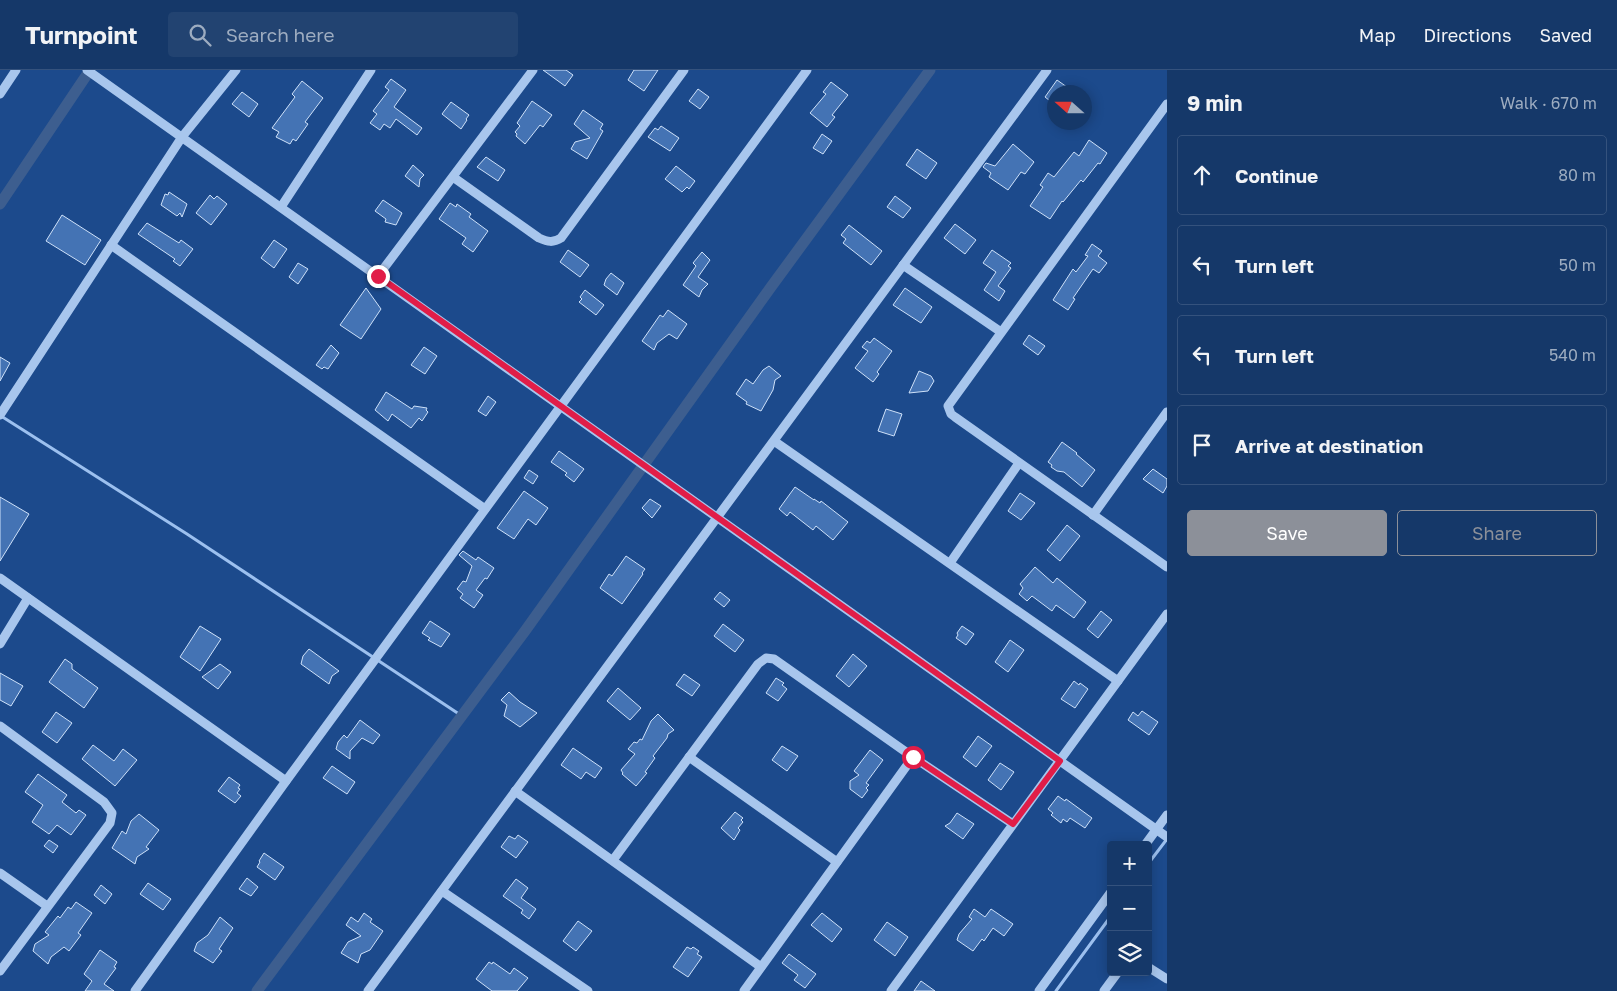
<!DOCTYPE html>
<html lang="en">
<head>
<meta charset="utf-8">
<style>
  :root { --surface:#153869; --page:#224371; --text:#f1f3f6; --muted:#9dacc0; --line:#34527d; --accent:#8c9099 }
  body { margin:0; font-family:"Golos Text",sans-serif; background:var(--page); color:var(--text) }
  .controls { position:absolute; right:15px; bottom:15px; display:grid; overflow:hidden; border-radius:5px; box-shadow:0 2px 12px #0003 }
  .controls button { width:45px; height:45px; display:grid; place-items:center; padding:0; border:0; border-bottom:1px solid var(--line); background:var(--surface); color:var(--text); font:25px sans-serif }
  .compass { position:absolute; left:1047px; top:15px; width:45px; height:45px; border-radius:50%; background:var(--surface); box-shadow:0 2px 12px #0003; rotate:291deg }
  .stop { position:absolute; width:15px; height:15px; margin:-11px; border:4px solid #e11d48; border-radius:50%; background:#fff }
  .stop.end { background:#e11d48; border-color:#fff; box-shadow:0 1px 5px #0008 }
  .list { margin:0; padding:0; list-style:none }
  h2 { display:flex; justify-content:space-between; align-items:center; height:65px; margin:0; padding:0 20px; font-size:21px }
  h2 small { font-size:16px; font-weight:400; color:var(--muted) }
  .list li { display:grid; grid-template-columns:32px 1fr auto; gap:15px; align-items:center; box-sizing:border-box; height:80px; margin:0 10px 10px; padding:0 10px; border:1px solid var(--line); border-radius:5px }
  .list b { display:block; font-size:19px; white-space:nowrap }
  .list em { font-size:16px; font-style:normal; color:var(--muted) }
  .actions { display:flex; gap:10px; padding:15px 20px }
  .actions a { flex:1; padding:11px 0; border:1px solid var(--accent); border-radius:5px; text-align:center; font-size:18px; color:var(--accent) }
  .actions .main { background:var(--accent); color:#fff }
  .icon { flex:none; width:28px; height:28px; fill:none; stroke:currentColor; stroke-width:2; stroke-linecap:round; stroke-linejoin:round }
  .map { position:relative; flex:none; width:1167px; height:921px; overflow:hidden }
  header { display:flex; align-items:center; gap:30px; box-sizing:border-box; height:70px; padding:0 25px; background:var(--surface); border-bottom:1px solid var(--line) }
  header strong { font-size:24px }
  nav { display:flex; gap:28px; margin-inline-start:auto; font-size:18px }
  .search { width:350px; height:45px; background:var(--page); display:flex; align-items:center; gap:12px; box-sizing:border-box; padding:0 18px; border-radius:5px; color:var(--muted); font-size:19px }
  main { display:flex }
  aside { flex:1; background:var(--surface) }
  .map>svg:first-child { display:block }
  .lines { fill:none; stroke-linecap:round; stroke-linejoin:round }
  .stream { stroke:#9cc0ef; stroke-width:3 }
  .canal { stroke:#3d5e8f; stroke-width:11 }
  .building { fill:#4473b4; stroke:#cee1f9 }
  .minor { stroke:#a8c6ed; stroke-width:9 }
  .route { stroke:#e11d48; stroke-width:6 }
</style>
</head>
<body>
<header>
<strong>Turnpoint</strong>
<div class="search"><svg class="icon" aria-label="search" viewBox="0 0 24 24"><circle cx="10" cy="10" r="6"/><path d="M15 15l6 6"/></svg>Search here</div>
<nav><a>Map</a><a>Directions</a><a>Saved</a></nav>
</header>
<main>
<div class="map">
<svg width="1167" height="921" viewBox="0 0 1167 921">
  <rect width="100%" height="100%" fill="#1c4a8c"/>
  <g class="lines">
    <g class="stream">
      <polyline points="1,346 187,464 462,646"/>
      <polyline points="1148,794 1167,769"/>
      <polyline points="1056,921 1111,846"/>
    </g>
    <g class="canal">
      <polyline points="0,134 90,0"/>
      <polyline points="257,921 525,561 771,217 930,0"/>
    </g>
  </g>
  <g class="building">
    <polygon points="543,0 566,0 573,5 565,16"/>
    <polygon points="634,0 658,0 644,21 628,10"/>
    <polygon points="391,9 406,20 394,37 422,58 417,65 396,49 390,58 384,54 380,60 370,53 377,44 373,41 389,20 385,17"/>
    <polygon points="1057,10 1074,22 1054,22 1054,34 1045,27"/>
    <polygon points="302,11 323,28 305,52 308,54 296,71 293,69 290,74 276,67 279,62 272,58 295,27 292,24"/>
    <polygon points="831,12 848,25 832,45 835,47 827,57 810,43 826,24 823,22"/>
    <polygon points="698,19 709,27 700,39 689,31"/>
    <polygon points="242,22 258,34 249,47 232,34"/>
    <polygon points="532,31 552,45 543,57 540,55 525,74 516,66 517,64 515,62 520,56 517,53"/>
    <polygon points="451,32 469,45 466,49 467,50 461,59 442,44"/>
    <polygon points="583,40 603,54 600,59 603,61 587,89 571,79 575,72 590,68 574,54"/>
    <polygon points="661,56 679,68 670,81 648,67 655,58 658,60"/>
    <polygon points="822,64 832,71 823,84 813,78"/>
    <polygon points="1089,70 1107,83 1100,94 1098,93 1083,112 1081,110 1063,132 1062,131 1050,149 1030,136 1043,117 1040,115 1048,103 1054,107 1074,82 1079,86"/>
    <polygon points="1013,74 1034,92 1025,104 1021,102 1008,120 989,107 991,103 983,97 986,93 995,96"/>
    <polygon points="917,79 937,93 926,109 906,95"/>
    <polygon points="486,87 505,100 498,111 477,97"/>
    <polygon points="413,95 424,105 420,109 419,117 405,106"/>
    <polygon points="676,96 695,111 689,119 687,117 682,122 665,109"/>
    <polygon points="169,122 187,134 182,147 180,143 177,146 161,135 165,124 168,125"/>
    <polygon points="210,125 214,129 217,126 227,134 211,155 196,143"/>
    <polygon points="895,126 911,138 903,148 887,137"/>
    <polygon points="383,130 402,143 396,155 385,152 386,149 375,141"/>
    <polygon points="450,133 456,137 457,134 471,144 469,147 488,161 473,182 462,174 466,168 439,149"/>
    <polygon points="62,145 101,170 85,195 46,171"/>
    <polygon points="147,153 179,173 181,170 193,179 180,196 173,191 175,189 138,164"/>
    <polygon points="955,154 976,170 965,184 944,168"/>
    <polygon points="849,155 882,181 871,195 843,173 846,169 841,165"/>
    <polygon points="274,170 287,179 274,198 261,188"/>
    <polygon points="1092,174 1102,181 1098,186 1107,193 1099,203 1093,199 1073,228 1075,229 1068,240 1053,230 1073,199 1076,202 1088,186 1085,185"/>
    <polygon points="568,180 589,195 580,207 560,192"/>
    <polygon points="992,180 1011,193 1008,196 1011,198 998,216 1005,221 999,231 984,220 996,202 983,193"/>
    <polygon points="702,182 710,190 698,207 708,214 702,220 699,227 683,215 696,196 693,193"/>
    <polygon points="298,193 308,199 298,214 289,207"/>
    <polygon points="611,203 624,213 617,225 604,215 606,209"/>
    <polygon points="366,218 381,239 361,269 340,255"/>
    <polygon points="905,218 932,237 921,253 893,235"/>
    <polygon points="585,220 604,235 596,245 579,232 582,229 580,227"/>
    <polygon points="668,240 687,254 677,269 669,264 657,273 654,280 642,271 660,245 663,247"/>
    <polygon points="1029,265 1045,276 1038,285 1023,274"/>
    <polygon points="874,268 892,281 877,302 879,304 873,312 855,298 868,281 862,277 867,271 870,273"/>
    <polygon points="331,275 339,283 328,299 324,297 322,299 316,295"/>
    <polygon points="424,277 437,286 425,304 411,295"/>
    <polygon points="0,287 10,293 0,311"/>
    <polygon points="769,296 781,306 775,310 773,320 761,341 746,334 747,332 736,324 746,309 753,314 763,300"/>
    <polygon points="919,301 931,306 934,311 928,321 909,323"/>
    <polygon points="386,322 412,339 414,336 427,338 426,340 428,342 422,351 419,348 411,358 392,344 388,351 375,340"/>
    <polygon points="488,326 496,332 486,346 478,341"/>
    <polygon points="886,339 902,344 894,366 878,361"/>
    <polygon points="1062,372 1077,383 1076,384 1095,400 1082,417 1064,402 1057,401 1051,397 1052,395 1048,392"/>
    <polygon points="559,381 584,399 574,412 565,405 567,403 551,392"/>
    <polygon points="1153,399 1167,409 1167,416 1163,423 1143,409"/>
    <polygon points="529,400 538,406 533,414 524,408"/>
    <polygon points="795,417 814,430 814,429 820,433 821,431 848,452 833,470 816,456 813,460 790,442 787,446 779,439"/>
    <polygon points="524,421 548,438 536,455 528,449 514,469 497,458"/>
    <polygon points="1020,423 1035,433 1021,450 1008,441"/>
    <polygon points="0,427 29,444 0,491"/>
    <polygon points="650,429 661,436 652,448 642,438"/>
    <polygon points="1067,455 1080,466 1060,491 1047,480"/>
    <polygon points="463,481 476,490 478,487 494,498 487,509 485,508 476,520 483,525 474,538 460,528 463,524 457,519 463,511 466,512 472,496 459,485"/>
    <polygon points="626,486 645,499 642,503 643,504 622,534 600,518 609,504 612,506"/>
    <polygon points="1035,497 1053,513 1057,508 1086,532 1074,548 1056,535 1052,541 1032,526 1027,531 1019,524 1023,518 1020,514"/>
    <polygon points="720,522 730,530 724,537 714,529"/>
    <polygon points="1101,541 1112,550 1098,568 1087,559"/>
    <polygon points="430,551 450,564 441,577 428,570 430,568 422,563"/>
    <polygon points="723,554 744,570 735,582 714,566"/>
    <polygon points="200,556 221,569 200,601 180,587"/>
    <polygon points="962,556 974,564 966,575 956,568 958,565 957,563"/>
    <polygon points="1010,570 1024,580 1008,602 995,592"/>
    <polygon points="309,579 339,601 332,606 329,614 301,594 303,586"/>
    <polygon points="853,584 867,596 849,617 836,606"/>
    <polygon points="65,589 72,594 72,599 98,618 84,638 49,612"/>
    <polygon points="220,594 231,602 218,619 202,607"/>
    <polygon points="0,603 23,616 11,636 0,630"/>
    <polygon points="684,604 700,615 692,626 676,615"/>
    <polygon points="776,608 784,613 782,615 787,619 778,631 766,623"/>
    <polygon points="1074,611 1079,615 1080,613 1088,619 1075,638 1061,629"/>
    <polygon points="618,618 641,638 630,650 607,631"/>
    <polygon points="509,622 520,632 537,643 520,657 504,646 507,635 501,630"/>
    <polygon points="1142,641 1158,652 1149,665 1128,650 1133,642 1138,646"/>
    <polygon points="56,642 72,653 57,673 42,662"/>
    <polygon points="658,644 674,660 668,664 667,668 653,686 655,688 645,702 647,703 636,716 622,704 623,703 621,700 635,684 628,679 634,672 637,673 640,669 642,670 651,651"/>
    <polygon points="360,650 380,665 373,674 362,668 350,681 350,689 336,679 338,672 344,665 347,668"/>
    <polygon points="978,666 992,676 976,697 963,687"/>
    <polygon points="93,675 114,691 123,679 137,690 115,716 82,689"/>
    <polygon points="782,676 798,686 787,701 772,690"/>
    <polygon points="573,678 602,698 595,708 586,702 581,709 561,695"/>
    <polygon points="870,680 883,690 866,713 869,715 866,718 868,720 862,728 850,719 850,711 859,705 854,701"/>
    <polygon points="1000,693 1014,702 1001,720 988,710"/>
    <polygon points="332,696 355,712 347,724 323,708"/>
    <polygon points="38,704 67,725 62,732 76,743 79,740 86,745 71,765 57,755 49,764 32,752 43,735 25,722"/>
    <polygon points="229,707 240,715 238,718 240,719 237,723 241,726 235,733 218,721"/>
    <polygon points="1058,726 1065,731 1066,729 1092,748 1085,758 1070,748 1067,752 1063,749 1061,753 1051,745 1053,743 1048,739"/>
    <polygon points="735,742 743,748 741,750 743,752 738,758 740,760 734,770 721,758"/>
    <polygon points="957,743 974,754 963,769 945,756 950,753"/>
    <polygon points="139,744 159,760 146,777 149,779 137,787 135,794 112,778 122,761 126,764 131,751"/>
    <polygon points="518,765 528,772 516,788 501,777 509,766 515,769"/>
    <polygon points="49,770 58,776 53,783 44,776"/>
    <polygon points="264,783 284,797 275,810 257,797 260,792 259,791"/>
    <polygon points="247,808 258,817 251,826 239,819"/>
    <polygon points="516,809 528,818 521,828 536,839 529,849 521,843 523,840 503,826"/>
    <polygon points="148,813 171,829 163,840 140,824"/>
    <polygon points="101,815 112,824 105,834 94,825"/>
    <polygon points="76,832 92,843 78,863 81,865 69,881 64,877 51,887 48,894 33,881 35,874 49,865 45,862 58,846 60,848 68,837 71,839"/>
    <polygon points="974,839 985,847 991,839 1013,854 1004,866 993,858 984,871 982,869 973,881 957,870 959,864 972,849 969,847"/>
    <polygon points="364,843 372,849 370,852 383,861 370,880 361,884 358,893 341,883 348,872 361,866 346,855 351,847 358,852"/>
    <polygon points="822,843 842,859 832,872 811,855"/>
    <polygon points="220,847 233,858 219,879 222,881 213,893 194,881 197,873 208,865"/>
    <polygon points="578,851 592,861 576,881 563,871"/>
    <polygon points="887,852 908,867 895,886 874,870"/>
    <polygon points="687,877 691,879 693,877 699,881 697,884 702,887 688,907 673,897"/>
    <polygon points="100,880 117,892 114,897 116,898 104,914 114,921 85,921 92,911 84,904"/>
    <polygon points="789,884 816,904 805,918 794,910 798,905 782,893"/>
    <polygon points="489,892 492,894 493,892 510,904 514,898 528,908 517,921 492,921 476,909"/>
    <polygon points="921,911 935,921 914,921"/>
  </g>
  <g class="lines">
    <g class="minor">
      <polyline points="87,0 1167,767"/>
      <polyline points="0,24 16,0"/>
      <polyline points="1167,34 948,336 951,344 955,347 1167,497"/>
      <path d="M453,107L539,168C548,172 553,173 561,168L684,0"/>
      <polyline points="281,137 371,0"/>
      <polyline points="111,175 485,439"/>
      <polyline points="903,195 1001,262"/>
      <polyline points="378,206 533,0"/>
      <polyline points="0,345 182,67 236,0"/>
      <polyline points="774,371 1118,611"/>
      <polyline points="1093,445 1167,342"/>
      <polyline points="950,493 1019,393"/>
      <polyline points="0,508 286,711"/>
      <polyline points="0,574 28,528"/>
      <polyline points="0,656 104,732 112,743 110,753 0,901"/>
      <polyline points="689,687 837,792"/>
      <polyline points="515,721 761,897"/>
      <polyline points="1145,775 1167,745"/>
      <polyline points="613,790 758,594 766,588 774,589 913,687 1013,754"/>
      <polyline points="0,803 47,836"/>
      <polyline points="442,821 588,921"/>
      <polyline points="1148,897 1167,909"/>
      <polyline points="135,921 286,711 807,0"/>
      <polyline points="368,921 1047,0"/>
      <polyline points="744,921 913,687"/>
      <polyline points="891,921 1167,544"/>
      <polyline points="1039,921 1111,822"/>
      <polyline points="1104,921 1118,902"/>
    </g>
  </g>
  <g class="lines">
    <polyline class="route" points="378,206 1060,691 1013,754 913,687"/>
  </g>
</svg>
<div class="controls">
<button>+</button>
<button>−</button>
<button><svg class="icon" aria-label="layers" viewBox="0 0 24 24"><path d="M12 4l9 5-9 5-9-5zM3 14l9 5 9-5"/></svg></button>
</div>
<svg class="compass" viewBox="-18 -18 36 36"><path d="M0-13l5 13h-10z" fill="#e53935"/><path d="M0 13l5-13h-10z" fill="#9dacc0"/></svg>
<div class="stop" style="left:913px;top:687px"></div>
<div class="stop end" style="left:378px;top:206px"></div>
</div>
<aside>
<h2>9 min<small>Walk · 670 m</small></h2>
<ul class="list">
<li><svg class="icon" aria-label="ahead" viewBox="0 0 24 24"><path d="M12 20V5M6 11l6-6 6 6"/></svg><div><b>Continue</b></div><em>80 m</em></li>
<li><svg class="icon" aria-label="left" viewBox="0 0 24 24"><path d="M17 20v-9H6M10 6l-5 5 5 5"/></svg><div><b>Turn left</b></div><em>50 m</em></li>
<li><svg class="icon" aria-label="left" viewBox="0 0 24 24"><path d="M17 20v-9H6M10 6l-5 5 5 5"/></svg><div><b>Turn left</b></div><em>540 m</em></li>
<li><svg class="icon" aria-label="arrive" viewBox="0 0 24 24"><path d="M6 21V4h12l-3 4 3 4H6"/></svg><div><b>Arrive at destination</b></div></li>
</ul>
<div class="actions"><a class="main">Save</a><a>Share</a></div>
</aside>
</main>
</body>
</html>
